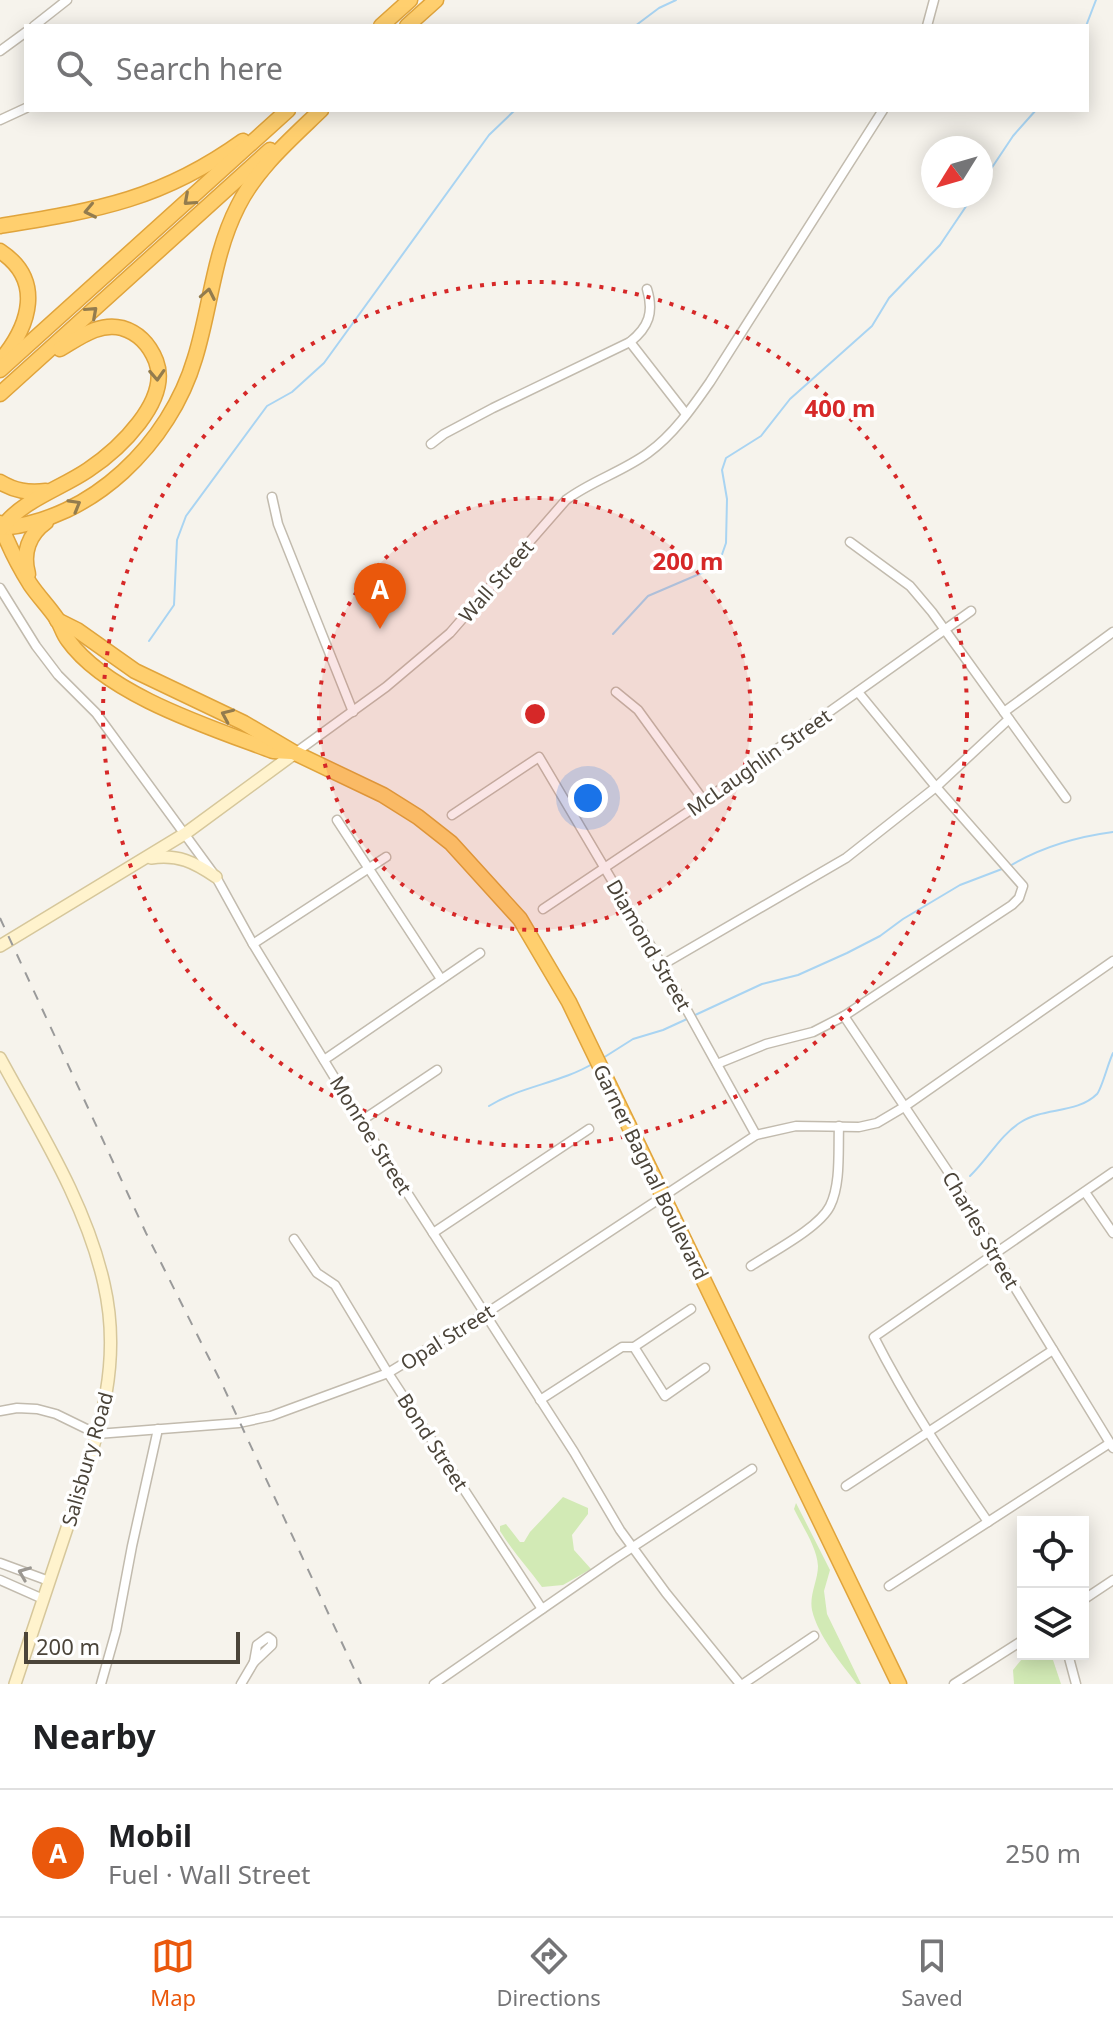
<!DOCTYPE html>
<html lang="en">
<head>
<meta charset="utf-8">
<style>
  :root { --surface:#fff; --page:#f6f6f6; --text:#202124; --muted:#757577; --line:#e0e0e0; --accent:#ea580c }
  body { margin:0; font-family:"Noto Sans",sans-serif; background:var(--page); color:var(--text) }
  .controls { position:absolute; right:24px; bottom:24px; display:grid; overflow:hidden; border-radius:0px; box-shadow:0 4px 20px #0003 }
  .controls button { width:72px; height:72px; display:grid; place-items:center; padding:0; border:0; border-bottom:2px solid var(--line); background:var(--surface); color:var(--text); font:40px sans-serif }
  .compass { position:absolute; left:921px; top:136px; width:72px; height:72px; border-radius:50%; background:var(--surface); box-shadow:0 4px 20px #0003; rotate:233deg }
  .scale { position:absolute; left:24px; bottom:20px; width:216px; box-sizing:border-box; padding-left:8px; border:4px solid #4b4439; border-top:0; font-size:22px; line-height:28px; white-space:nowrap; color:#4b4439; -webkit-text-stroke:6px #fff; paint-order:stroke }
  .you { position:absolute; left:588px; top:798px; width:28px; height:28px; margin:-20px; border:6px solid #fff; border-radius:50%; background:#1a73e8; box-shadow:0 0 0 12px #1a73e833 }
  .badge { display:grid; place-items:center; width:52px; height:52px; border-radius:50%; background:var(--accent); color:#fff; font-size:26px; font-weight:700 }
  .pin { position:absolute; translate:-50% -66px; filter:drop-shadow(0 2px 4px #0008) }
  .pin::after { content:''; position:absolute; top:42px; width:28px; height:24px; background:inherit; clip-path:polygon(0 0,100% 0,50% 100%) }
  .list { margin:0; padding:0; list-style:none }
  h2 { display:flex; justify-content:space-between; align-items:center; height:104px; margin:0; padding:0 32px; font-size:34px }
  h2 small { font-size:26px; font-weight:400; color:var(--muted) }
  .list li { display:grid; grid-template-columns:52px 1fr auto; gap:24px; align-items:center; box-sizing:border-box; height:128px; padding:0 32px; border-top:2px solid var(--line) }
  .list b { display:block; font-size:30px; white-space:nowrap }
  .list p { margin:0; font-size:26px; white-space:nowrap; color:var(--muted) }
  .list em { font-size:26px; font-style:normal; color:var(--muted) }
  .icon { flex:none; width:44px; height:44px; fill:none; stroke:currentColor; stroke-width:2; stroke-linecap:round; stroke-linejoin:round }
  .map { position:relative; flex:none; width:1113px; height:1684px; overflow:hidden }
  .search { position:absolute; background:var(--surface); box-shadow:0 4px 20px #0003; left:24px; right:24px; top:24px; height:88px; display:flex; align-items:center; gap:20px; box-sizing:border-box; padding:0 28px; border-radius:0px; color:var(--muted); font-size:30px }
  .sheet { height:232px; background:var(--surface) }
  nav { display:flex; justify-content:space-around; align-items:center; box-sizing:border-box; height:112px; border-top:2px solid var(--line); background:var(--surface); font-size:22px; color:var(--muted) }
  nav a { display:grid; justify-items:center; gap:4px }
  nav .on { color:var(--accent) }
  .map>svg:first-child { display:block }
  .green { fill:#d2eab5 }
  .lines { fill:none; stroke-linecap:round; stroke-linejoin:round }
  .stream { stroke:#a9d4f2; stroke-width:2 }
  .street-casing { stroke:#c2bbae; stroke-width:11 }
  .secondary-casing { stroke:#d6c79b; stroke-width:14 }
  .highway-casing { stroke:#e0a43c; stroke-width:17 }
  .street { stroke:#fff; stroke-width:8 }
  .secondary { stroke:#fff3cd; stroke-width:11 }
  .highway { stroke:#ffcf6e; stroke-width:14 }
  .rail { stroke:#9a9a9a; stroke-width:2; stroke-dasharray:10 10; stroke-linecap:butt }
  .oneway { stroke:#937c4e }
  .oneway2 { stroke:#9c9892 }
  .ring { fill:none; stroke:#d62828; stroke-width:4; stroke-dasharray:4 8 }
  .labels { text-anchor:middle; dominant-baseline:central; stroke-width:7; stroke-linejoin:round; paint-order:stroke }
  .street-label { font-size:20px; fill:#4b4439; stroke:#fff }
  .centre { fill:#d62828; stroke:#fff; stroke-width:4 }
  .ring-label { font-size:24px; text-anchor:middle; font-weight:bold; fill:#d62828; stroke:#fff; stroke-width:7; stroke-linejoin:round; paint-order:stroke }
</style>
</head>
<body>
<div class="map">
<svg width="1113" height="1684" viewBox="0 0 1113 1684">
  <rect width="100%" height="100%" fill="#f6f3ec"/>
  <g class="green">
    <path d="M563,1497L588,1508V1514L572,1535L574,1550L591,1569L563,1585L542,1587C528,1568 513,1552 500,1531V1526L506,1524L520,1542H524L530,1532Z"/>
    <path d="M796,1503L830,1570L824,1591L827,1614L861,1684H857C841,1663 818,1636 812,1610C809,1595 818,1580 818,1566C817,1547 802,1526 794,1509Z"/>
    <polygon points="1026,1654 1051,1654 1061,1684 1014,1684 1013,1670"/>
  </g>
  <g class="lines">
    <g class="stream">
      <polyline points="635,26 659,8 676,0"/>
      <polyline points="1086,26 1096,0"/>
      <polyline points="981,184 1013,136 1036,110"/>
      <polyline points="613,634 648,596 718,566 726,543 727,499 722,470 726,458 761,436 790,399 872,326 889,298 940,245 973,196"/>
      <polyline points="149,641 174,605 177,540 186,516 267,406 292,392 324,363 489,135 515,110"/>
      <path d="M1008,867C1041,847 1075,837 1113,832"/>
      <polyline points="693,1016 762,984 798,975 847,953 880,936 903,919 960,885 1002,869"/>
      <polyline points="603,1058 633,1039 663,1030 687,1019"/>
      <path d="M489,1106C521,1086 561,1083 594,1063"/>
      <path d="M970,1176C988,1159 1000,1135 1021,1122C1044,1107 1077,1114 1097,1094C1102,1088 1108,1063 1113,1053"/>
    </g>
    <defs>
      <g id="street">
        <polyline points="34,26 67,0"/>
        <polyline points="927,26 934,0"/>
        <polyline points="0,51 26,32"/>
        <polyline points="0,120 26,108"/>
        <polyline points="630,342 686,414"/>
        <path d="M431,444L444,434L493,408L630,342C649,327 654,312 647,289"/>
        <polyline points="272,497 278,524 353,712"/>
        <polyline points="850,542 910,586 932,612 1066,798"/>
        <polyline points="0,588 36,646 58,675 96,713 216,877 253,944 361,1121 574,1452 620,1530 666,1593 740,1684"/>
        <polyline points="616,692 638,710 704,801"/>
        <polyline points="1004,712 1113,632"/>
        <path d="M295,753L386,687L450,633L566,500C591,481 622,472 648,453C673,435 692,408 710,382L883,110"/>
        <polyline points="452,815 539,757 662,965 756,1135"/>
        <polyline points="337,820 441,979"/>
        <polyline points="543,909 704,801 971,611"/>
        <polyline points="253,944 386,857"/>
        <polyline points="662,965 846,858 936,787 1009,719"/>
        <polyline points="844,1016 951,1176 995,1255 1113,1448"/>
        <polyline points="324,1060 480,953"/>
        <polyline points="717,1064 766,1044 813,1032 844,1016 1012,905 1019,898 1023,886 936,787 858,692"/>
        <polyline points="361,1121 437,1070"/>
        <polyline points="1085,1192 1113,1233"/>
        <polyline points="433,1233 589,1129"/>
        <polyline points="294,1239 317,1273 335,1285 388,1373 542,1609"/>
        <path d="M751,1266C772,1252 819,1228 830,1206C841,1184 838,1151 839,1126"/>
        <polyline points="634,1347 665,1396 705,1368"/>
        <polyline points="540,1400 622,1347 634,1347 691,1309"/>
        <polyline points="0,1411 17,1408 37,1409 56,1414 97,1434 239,1423 271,1416 388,1373 485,1314 756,1135 796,1126 859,1127 877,1123 904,1107 1113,961"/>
        <polyline points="846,1486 1053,1350"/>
        <path d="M988,1522C947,1462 907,1402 874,1337L1113,1172"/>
        <polyline points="0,1563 49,1581"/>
        <polyline points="0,1580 43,1599"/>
        <polyline points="889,1586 1110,1443"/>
        <polyline points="1083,1600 1113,1580"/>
        <polygon points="268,1637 272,1640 272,1645 254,1662 257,1645"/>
        <polyline points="1068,1654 1076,1684"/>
        <polyline points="101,1684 116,1631 132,1546 158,1429"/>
        <polyline points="241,1684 254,1662"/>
        <polyline points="434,1684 613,1560 752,1469"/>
        <polyline points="743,1684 814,1636"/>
        <polyline points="954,1684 1023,1640"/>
      </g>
      <g id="secondary">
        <path d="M151,858C178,854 194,862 216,877"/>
        <polyline points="0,946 186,833 295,753"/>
        <path d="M0,1058C39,1130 86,1203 104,1284C124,1371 95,1441 69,1522C51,1576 33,1630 15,1684"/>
      </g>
      <g id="highway">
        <polyline points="381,26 410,0"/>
        <polyline points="407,26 436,0"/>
        <path d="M0,226C97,210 161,200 243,141"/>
        <path d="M0,251C44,280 30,325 1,360"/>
        <polyline points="0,370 288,110"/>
        <polyline points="0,394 270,150"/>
        <path d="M0,482C15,491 28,493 46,491"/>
        <path d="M0,523C8,545 18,565 30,584C38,596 49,607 57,619C61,625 63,634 68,640C107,695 212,728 273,751L291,752"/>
        <path d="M2,528C92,520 170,443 195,358C211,306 213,255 238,206C257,168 291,139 321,110"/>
        <path d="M2,528C22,500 60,489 88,470C118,450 171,401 156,361C150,346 139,333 122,328C99,322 79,338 60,349"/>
        <path d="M28,574C22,553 29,534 46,522"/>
        <polyline points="57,620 77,630 135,671 244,723 295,753 383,795 418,817 451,843 520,919 569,1002 899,1684"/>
      </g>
    </defs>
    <use href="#street" class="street-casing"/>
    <use href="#secondary" class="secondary-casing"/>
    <use href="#highway" class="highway-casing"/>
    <use href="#street" class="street"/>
    <use href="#secondary" class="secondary"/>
    <use href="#highway" class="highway"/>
    <polyline class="rail" points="0,918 146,1233 223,1386 361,1684"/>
  </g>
  <defs><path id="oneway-chevron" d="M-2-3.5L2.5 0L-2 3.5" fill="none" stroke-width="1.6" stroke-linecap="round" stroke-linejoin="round" transform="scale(2)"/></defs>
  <g class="oneway">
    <use href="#oneway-chevron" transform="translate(189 200) rotate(138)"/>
    <use href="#oneway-chevron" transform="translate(90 211) rotate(168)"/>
    <use href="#oneway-chevron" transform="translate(208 294) rotate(-79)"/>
    <use href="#oneway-chevron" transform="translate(92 312) rotate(-42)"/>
    <use href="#oneway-chevron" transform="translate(157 375) rotate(87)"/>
    <use href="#oneway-chevron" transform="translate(75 505) rotate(-30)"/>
    <use href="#oneway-chevron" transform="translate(227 715) rotate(-156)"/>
  </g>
  <use class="oneway2" href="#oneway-chevron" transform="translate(24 1573) rotate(-158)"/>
  <circle cx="535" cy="714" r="216" fill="#d62828" fill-opacity=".12"/>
  <g class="ring">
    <circle cx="535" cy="714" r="216"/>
    <circle cx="535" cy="714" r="432"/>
  </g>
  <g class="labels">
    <g class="street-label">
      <text transform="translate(496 581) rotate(-49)">Wall Street</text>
      <text transform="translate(759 762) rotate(-35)">McLaughlin Street</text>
      <text transform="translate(649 945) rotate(60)">Diamond Street</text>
      <text transform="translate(371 1135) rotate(58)">Monroe Street</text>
      <text transform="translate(651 1172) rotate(64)">Garner Bagnal Boulevard</text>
      <text transform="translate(981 1230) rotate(60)">Charles Street</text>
      <text transform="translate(447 1337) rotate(-32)">Opal Street</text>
      <text transform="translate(433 1442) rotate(57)">Bond Street</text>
      <text transform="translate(87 1459) rotate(-74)">Salisbury Road</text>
    </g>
  </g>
  <circle cx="535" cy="714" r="12" class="centre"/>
  <g class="ring-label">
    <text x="840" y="417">400 m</text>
    <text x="688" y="570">200 m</text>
  </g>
</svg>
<div class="controls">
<button><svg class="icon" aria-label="locate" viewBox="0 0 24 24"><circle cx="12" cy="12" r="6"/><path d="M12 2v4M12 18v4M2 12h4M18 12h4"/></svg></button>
<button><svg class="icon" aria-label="layers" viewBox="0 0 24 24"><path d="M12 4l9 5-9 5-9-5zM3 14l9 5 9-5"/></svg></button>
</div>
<svg class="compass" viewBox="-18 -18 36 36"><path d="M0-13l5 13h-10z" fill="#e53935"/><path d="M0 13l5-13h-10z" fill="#757577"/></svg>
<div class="scale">200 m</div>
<div class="you"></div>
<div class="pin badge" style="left:380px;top:629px">A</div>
<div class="search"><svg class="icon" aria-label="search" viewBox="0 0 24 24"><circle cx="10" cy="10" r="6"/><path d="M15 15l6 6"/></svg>Search here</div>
</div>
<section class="sheet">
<h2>Nearby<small></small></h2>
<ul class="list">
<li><span class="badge">A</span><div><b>Mobil</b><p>Fuel · Wall Street</p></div><em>250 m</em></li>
</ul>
</section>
<nav>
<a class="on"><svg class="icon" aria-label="map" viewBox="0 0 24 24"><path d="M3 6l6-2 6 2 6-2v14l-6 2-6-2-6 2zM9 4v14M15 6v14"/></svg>Map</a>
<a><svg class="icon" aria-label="directions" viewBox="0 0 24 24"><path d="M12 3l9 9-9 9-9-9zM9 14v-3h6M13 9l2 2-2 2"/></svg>Directions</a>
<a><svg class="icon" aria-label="saved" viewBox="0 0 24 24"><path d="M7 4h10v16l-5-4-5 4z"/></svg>Saved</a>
</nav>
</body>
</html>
